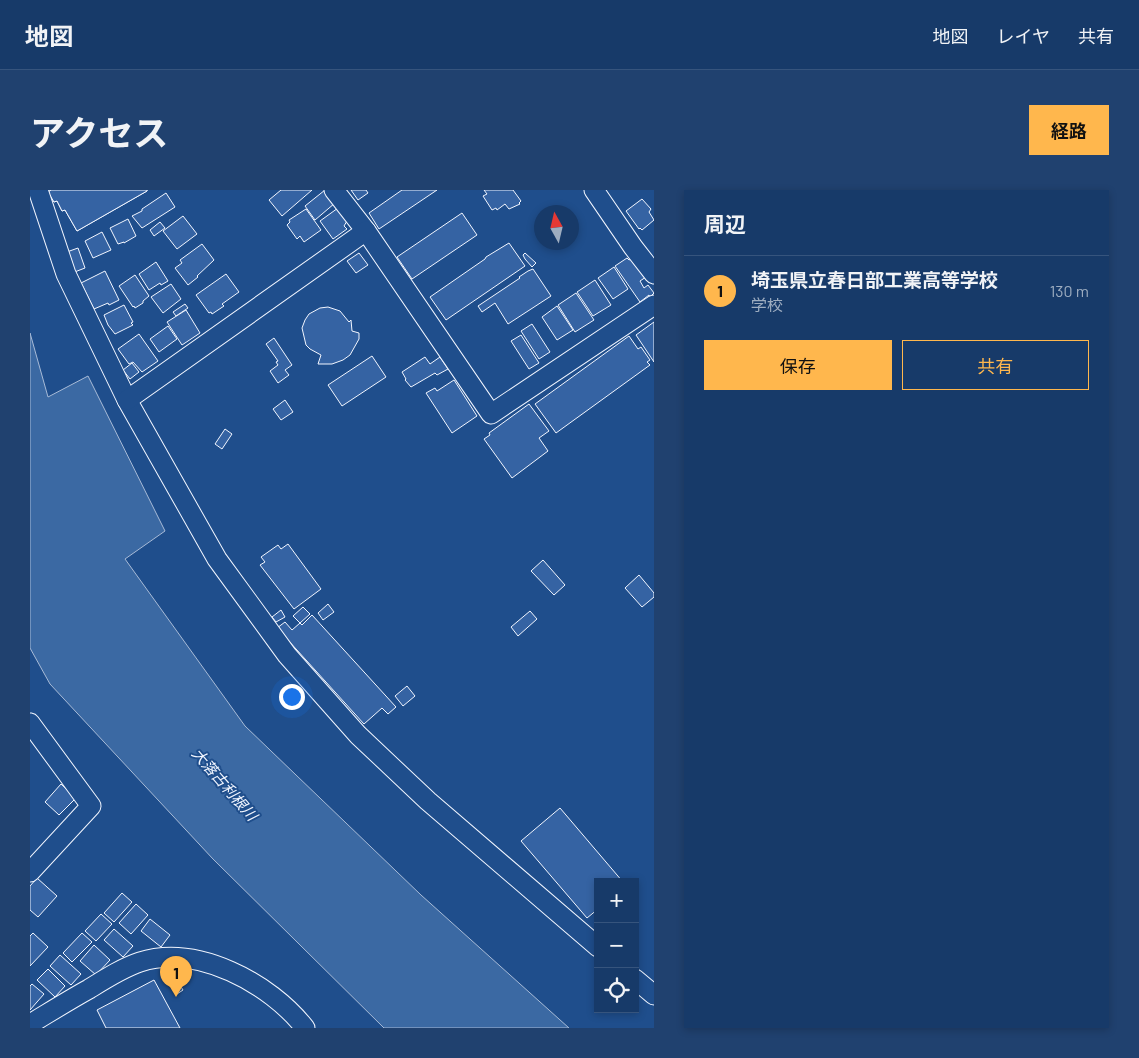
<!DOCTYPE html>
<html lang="ja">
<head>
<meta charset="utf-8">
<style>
  :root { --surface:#173a69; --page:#20416f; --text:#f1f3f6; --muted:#9eadc0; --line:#36547d; --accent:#ffb74d }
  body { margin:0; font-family:Barlow,"Noto Sans JP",sans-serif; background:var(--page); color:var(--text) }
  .controls { position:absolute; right:15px; bottom:15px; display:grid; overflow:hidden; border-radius:0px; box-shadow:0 2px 8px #0003 }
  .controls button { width:45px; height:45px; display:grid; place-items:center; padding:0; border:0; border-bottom:1px solid var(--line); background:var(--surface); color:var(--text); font:25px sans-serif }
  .compass { position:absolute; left:504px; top:15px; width:45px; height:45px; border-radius:50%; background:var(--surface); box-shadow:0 2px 8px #0003; rotate:352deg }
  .you { position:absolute; left:261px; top:506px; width:18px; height:18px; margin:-12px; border:4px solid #fff; border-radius:50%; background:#1a73e8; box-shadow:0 0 0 8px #1a73e833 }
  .badge { display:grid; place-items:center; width:32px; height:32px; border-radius:50%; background:var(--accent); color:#111; font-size:16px; font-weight:700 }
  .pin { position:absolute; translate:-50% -41px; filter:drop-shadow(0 1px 2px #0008) }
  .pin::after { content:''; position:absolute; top:26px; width:18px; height:15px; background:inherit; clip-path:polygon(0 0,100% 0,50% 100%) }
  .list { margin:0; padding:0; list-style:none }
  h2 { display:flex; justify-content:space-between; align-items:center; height:65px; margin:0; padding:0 20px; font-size:21px }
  h2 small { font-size:16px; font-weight:400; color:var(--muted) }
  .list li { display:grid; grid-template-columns:32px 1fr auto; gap:15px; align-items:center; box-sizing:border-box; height:70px; padding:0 20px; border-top:1px solid var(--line) }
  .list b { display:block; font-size:19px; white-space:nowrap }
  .list p { margin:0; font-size:16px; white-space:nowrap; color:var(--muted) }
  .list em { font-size:16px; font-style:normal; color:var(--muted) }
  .actions { display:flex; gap:10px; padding:15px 20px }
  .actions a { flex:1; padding:11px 0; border:1px solid var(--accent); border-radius:0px; text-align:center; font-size:18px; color:var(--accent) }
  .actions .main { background:var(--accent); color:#111 }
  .icon { flex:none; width:28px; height:28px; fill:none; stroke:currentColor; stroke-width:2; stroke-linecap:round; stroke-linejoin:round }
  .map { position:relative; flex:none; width:624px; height:838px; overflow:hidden; border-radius:0px }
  header { display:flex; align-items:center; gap:30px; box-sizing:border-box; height:70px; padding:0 25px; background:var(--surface); border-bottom:1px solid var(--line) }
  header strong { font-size:24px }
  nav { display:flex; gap:28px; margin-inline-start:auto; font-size:18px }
  .intro { display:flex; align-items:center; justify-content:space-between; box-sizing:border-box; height:120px; padding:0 30px }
  h1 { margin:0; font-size:35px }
  .button { padding:12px 22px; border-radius:0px; background:var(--accent); color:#111; font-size:18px; font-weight:700 }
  main { display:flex; gap:30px; padding:0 30px }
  aside { flex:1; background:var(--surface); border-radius:0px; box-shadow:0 2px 8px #0003 }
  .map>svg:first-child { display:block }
  .water { fill:#3b69a3; stroke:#a8bbd7 }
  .building { fill:#3563a3; stroke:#f2f6ff }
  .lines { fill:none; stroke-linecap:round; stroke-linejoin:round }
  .minor-casing { stroke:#f2f6ff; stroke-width:21 }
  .minor { stroke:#1f4e8c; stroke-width:19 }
  .labels { text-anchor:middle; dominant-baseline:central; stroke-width:4; stroke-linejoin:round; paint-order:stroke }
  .water-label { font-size:15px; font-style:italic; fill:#f2f6ff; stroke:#1f4e8c }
</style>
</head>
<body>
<header>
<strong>地図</strong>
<nav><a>地図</a><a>レイヤ</a><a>共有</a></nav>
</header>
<div class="intro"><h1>アクセス</h1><a class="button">経路</a></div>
<main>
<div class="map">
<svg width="624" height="838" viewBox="0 0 624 838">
  <rect width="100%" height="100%" fill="#1f4e8c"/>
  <polygon class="water" points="0,143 18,207 58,186 135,341 95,369 215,536 391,705 539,838 354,838 183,669 20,494 0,458"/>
  <g class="building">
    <polygon points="21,0 117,0 117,1 47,41 35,20 32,21 27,11 24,12 18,2"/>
    <polygon points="21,0 117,0 117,1 47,41 35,20 32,21 27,11 24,12 18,2"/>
    <polygon points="251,0 282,0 252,26 239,10"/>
    <polygon points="295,0 305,13 285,30 275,16"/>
    <polygon points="321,0 336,0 338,3 328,10"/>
    <polygon points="372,0 407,0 349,39 339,23"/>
    <polygon points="454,0 483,0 491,11 489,13 490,14 479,19 475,14 467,20 466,18 462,20 453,6 457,4"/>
    <polygon points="136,3 145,17 112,38 102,26 112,21 112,19"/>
    <polygon points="612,9 621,19 619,22 624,30 612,40 610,38 609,39 596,21"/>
    <polygon points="308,18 317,31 314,36 317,39 303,49 290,31"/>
    <polygon points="276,19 291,40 274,52 270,46 267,49 257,35 260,32 259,30"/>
    <polygon points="432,23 447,45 382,89 367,67"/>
    <polygon points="153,26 167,44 147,59 133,41"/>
    <polygon points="98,29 106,46 94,53 94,52 88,54 80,38"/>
    <polygon points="130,32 135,38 124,46 120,40"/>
    <polygon points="72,42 81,60 63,68 55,51"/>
    <polygon points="479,53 495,76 416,130 400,107 455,69 456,67"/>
    <polygon points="172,54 184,70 167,86 168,87 158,95 145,78 152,73 150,70"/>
    <polygon points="48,58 55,78 42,83 34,63"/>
    <polygon points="329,63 338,75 326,83 317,71"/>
    <polygon points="495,63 506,73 502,77 495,69 493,65"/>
    <polygon points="597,68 599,70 601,69 616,87 610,91 614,98 618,95 624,103 620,107 619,105 610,112 585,76"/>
    <polygon points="126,72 138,91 131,95 130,93 119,100 109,84"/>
    <polygon points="584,77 598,99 583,109 568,88"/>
    <polygon points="503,79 521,106 478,134 465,113 452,122 448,116 490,88 489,87 498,81"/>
    <polygon points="75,81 89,110 79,115 78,113 64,119 51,93"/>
    <polygon points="196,84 209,102 192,114 194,116 182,124 181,122 179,123 166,105"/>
    <polygon points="105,85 119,106 113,111 113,113 105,118 104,116 103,117 89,96"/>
    <polygon points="565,90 581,115 563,126 547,102"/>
    <polygon points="141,94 151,109 133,123 121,107"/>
    <polygon points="546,103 564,130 545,142 528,115"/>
    <polygon points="155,114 158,118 146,126 143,122"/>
    <polygon points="94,115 103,132 101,133 103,135 85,144 78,135 74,125"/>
    <polygon points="527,116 543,140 527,150 512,127"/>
    <polygon points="298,117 310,121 319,132 321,130 322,141 329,143 329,149 320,165 313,170 302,174 288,174 291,165 280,159 276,155 272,138 275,130 279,124 290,118"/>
    <polygon points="156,120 170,143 152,155 137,132"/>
    <polygon points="624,132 624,172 606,145"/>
    <polygon points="502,134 520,162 509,169 491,141"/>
    <polygon points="138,136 147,149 129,162 120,149"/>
    <polygon points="109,144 128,171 112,182 103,172 99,174 88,159"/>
    <polygon points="491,145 509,173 499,179 481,151"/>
    <polygon points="599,146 608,159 611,157 620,170 617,172 620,175 526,243 505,214"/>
    <polygon points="244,148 262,175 255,180 259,185 248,193 240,181 248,175 246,172 248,171 236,154"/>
    <polygon points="342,166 356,187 312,216 298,195"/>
    <polygon points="395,167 400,174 410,167 418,179 407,185 405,183 381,197 375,190 376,189 372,182"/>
    <polygon points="102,173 109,182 100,189 93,180"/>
    <polygon points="424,190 447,226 422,243 396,203 405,198 407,201"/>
    <polygon points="255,210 263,222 251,230 243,219"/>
    <polygon points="499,214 519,241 509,248 518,261 482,288 454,249 460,245 459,243"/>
    <polygon points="195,239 202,244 192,259 185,254"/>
    <polygon points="258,354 291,399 264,419 230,375 235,372 231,367 248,355 251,359"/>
    <polygon points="513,370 535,395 524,405 501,381"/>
    <polygon points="609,385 624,403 624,407 612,417 595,398"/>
    <polygon points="298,414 304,422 293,430 288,423"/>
    <polygon points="273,417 280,424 270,433 263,426"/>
    <polygon points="251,420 255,427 246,432 242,427"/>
    <polygon points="500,421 507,429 488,446 481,437"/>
    <polygon points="282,425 366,517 358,524 352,518 334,534 247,438 255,432 262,440 270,433 272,435"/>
    <polygon points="377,496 385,506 373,516 365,506"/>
    <polygon points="31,594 46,608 29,625 15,612"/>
    <polygon points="530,618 593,692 568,692 568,719 557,728 491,651"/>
    <polygon points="7,688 27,706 8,727 0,720 0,696"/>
    <polygon points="92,703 102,712 84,732 74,723"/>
    <polygon points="106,714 118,725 101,744 89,733"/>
    <polygon points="71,724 82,734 66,751 55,741"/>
    <polygon points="120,729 140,745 131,757 111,741"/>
    <polygon points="84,739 103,756 93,767 74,750"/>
    <polygon points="3,743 18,757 0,776 0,746"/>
    <polygon points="52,743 62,752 42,772 33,763"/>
    <polygon points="64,755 80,770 66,785 50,771"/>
    <polygon points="30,765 51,784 41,795 20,776"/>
    <polygon points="18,779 35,796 25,807 7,790"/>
    <polygon points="146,789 153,800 147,804 140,793"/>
    <polygon points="124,790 150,838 76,838 67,820"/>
    <polygon points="2,794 14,804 0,820 0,796"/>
  </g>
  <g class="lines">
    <defs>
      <g id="minor">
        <polyline points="8,0 36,84 97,210 187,369 257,465 328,545 398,611 568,757"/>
        <polyline points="304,0 336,41 461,224 624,115"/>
        <polyline points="564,0 603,57 624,84"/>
        <polyline points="97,210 336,41"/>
        <polyline points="0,533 61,616 0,682"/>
        <polyline points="605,789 624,805"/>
        <path d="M0,834C20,822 39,810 59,799C75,789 92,778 110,772C167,754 240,793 275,838"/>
      </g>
    </defs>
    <use href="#minor" class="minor-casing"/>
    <use href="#minor" class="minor"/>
  </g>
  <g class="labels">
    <g class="water-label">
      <text transform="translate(195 594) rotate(49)">大落古利根川</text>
    </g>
  </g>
</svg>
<div class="controls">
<button>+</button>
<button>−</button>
<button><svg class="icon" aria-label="locate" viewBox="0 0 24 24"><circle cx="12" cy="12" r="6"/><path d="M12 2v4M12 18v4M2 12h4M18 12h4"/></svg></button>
</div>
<svg class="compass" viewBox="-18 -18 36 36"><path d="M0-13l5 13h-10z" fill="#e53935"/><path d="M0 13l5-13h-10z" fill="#9eadc0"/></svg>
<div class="you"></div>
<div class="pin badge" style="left:146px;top:807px">1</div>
</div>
<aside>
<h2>周辺<small></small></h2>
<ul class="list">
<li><span class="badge">1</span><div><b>埼玉県立春日部工業高等学校</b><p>学校</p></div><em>130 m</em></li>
</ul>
<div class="actions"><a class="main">保存</a><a>共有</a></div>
</aside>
</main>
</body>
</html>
